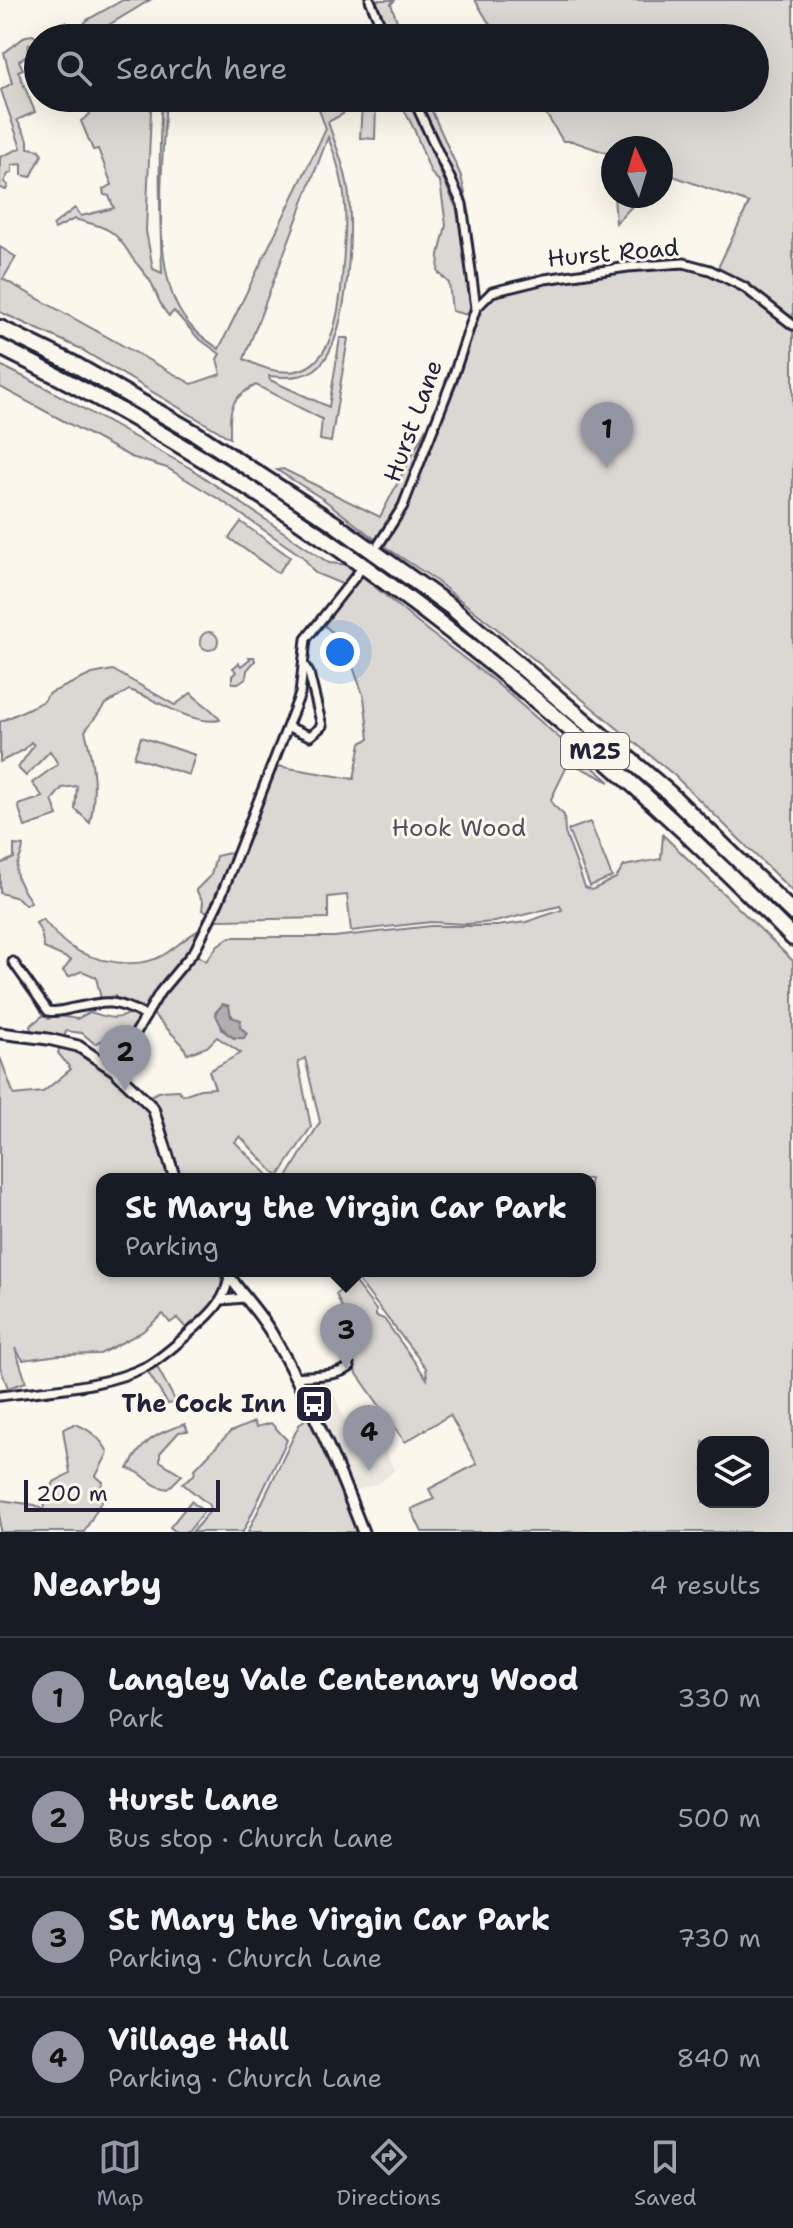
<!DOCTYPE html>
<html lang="en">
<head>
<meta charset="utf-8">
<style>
  :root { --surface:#171b24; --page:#242831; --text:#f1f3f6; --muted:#9ea1a6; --line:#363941; --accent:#9495a2 }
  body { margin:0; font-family:"Shantell Sans",sans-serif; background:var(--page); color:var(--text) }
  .controls { position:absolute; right:24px; bottom:24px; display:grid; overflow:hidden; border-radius:16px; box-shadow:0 8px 32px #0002 }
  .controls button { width:72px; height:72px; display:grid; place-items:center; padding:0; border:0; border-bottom:2px solid var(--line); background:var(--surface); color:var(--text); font:40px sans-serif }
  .compass { position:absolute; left:601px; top:136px; width:72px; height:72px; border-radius:50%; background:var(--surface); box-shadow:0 8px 32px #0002; rotate:356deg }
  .scale { position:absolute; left:24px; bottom:20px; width:196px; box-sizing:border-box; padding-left:8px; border:4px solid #22223b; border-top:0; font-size:22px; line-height:28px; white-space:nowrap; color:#22223b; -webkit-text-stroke:6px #fbf7ec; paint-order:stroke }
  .you { position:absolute; left:340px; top:652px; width:28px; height:28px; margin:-20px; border:6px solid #fff; border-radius:50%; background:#1a73e8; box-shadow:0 0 0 12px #1a73e833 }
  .badge { display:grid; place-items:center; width:52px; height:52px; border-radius:50%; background:var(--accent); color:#111; font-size:26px; font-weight:700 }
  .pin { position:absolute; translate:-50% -66px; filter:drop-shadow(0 2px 4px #0008) }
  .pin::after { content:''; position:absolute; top:42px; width:28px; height:24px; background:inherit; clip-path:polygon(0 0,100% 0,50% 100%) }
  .popup { position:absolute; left:96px; top:1173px; width:500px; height:104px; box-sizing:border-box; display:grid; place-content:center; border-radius:16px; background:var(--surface); filter:drop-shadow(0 2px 6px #0005); font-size:26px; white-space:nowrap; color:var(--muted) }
  .popup b { font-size:30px; color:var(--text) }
  .popup::after { content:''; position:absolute; left:50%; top:100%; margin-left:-16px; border:16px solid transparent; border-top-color:var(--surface) }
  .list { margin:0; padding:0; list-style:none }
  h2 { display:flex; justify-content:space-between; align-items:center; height:104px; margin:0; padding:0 32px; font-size:34px }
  h2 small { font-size:26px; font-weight:400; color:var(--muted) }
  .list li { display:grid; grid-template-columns:52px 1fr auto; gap:24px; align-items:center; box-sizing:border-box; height:120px; padding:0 32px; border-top:2px solid var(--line) }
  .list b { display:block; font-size:30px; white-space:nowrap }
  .list p { margin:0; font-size:26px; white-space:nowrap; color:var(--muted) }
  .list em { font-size:26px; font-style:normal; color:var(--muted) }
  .icon { flex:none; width:44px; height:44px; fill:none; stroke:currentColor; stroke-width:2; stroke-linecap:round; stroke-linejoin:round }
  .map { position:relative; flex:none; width:793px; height:1532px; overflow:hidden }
  .search { position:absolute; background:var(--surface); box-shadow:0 8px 32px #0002; left:24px; right:24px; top:24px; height:88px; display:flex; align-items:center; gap:20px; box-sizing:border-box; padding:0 28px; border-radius:44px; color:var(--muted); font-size:30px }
  .sheet { height:584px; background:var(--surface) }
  nav { display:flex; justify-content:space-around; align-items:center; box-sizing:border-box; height:112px; border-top:2px solid var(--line); background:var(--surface); font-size:22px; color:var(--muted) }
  nav a { display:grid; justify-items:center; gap:4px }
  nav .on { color:var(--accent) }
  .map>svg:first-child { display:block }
  .built { fill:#ebe7df }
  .green { fill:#dbd8d3; stroke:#7e7d87; stroke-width:2; fill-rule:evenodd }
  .water { fill:#b1aeb0; stroke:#787681; stroke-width:2 }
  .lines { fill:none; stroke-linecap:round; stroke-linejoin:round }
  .minor-casing { stroke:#22223b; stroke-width:13 }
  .tertiary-casing { stroke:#22223b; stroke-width:15 }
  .motorway-casing { stroke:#22223b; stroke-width:20 }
  .minor { stroke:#fbf7ec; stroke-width:7 }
  .tertiary { stroke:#fbf7ec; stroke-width:9 }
  .motorway { stroke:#fbf7ec; stroke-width:14 }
  .labels { text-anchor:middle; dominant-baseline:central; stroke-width:6; stroke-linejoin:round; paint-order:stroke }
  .shield { fill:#fbf7ec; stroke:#636270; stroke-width:2 }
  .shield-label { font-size:22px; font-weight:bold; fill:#22223b }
  .street-label { font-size:24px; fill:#22223b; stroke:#fbf7ec }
  .park-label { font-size:24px; fill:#505061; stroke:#fbf7ec }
  .poi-label { font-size:24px; font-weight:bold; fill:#22223b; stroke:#fbf7ec; text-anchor:end }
</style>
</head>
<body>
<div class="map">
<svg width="793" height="1532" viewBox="0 0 793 1532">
  <rect width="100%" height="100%" fill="#fbf7ec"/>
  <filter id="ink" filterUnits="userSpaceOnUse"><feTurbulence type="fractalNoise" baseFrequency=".0125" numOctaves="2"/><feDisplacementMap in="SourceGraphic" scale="16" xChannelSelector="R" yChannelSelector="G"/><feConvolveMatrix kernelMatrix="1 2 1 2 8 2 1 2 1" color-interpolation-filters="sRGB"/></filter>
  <g filter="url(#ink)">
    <polygon class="built" points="326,1376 345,1421 353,1428 364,1421 387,1454 394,1471 381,1482 351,1493 298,1378"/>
    <g class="green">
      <polygon points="123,0 150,0 87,38 67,38 61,23 66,22 71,31 81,28 87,20"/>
      <polygon points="373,0 395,0 391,4 403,38 390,38"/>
      <path d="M475,0H793V892L674,775L496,628L431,577L381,544C432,473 448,386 480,307L492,295L512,289L634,270L675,267L715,274L749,203L665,173L661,176V148H613V187L610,154L572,141H563L536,98H755V38H498Z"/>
      <polygon points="33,35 37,38 35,44 29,44 27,55 19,61 23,69 18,71 35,112 17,120 28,140 28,148 40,150 42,155 31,177 22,175 22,164 12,165 12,173 8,174 4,182 8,185 6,190 0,188 0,157 21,148 1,90 12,83 4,53 26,36"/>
      <path d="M68,98H146L151,110L146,231L153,269L162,273C160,215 158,156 162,98H166C163,155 150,269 183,316C192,330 206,340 219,349L326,129L315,98H349L343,114L328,122C335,144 345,166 348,188C353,230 349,324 325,359C312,379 289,378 269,376L270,380L329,407L340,338H348L331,442L320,440L322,419L256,385C228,399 230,409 230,438L77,347L0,312V247L16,257L3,279L192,384L221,374L217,359L220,354L198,338L174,311L169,316C159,306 158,296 152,284C147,275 139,267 133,259C113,227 110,229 74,219L55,229L53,225L75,208L81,216L114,208L109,196L104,195L103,189L112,185L98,149L93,150L81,121L90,114L81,101ZM328,137C333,150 338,164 341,178C348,206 345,237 343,265C339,329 327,402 244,359Z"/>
      <polygon points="398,98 408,98 457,210 472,299 468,315 452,311 449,283 438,272 439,255 446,225 440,182 431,173 414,129"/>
      <polygon points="417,98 426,98 461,176 470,215"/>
      <polygon points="362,105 376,105 375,139 360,138"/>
      <polygon points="614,196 642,196 616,223"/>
      <polygon points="0,365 44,387 190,468 329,563 351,565 355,569 344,585 315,573 303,557 222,501 167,468 131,457 0,387"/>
      <polygon points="426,428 403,499 376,540 323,499 277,470 283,469 380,517"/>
      <polygon points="241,522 290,557 278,573 229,538"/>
      <path d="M361,575L419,624L494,681L610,782L569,762L551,799L553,805L564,815L565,833L585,887L592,890L616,878L624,866L661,859L663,835L793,961V1532H511L508,1530L501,1532H422L411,1509L434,1499L429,1489L477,1464L450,1415L405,1442L353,1368L337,1338L351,1329L336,1294L353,1280L376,1310V1316L384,1319L427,1379L426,1368L351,1271H590V1179H286L320,1122L305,1058L298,1062L311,1127L278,1177L240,1136L235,1142L272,1179H180L171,1152L165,1155L172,1179H102V1271H220C227,1301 208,1311 188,1330L177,1318L170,1323L163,1314L142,1332L100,1354L59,1355L23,1360L15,1348L26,1382L8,1388L0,1367V1057L14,1095L43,1092L71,1069L58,1053L60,1045C92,1055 116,1076 140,1100L161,1091L178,1090L183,1095L200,1089L215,1088L209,1071L241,1053L217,1037L207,1047L187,1054L183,1045L152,1013L164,992L195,953L206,961L218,945L230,937H334L431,926H497L526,922L562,910L560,906L495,922L466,924L431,922L351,931L347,895L328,897V918L217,920L277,766L354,779L361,743L369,739L364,697L346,648L350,646L346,634L336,636L324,625ZM230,1013L240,1027L235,1039L222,1030L220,1020ZM703,1442H763V1502H703Z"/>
      <circle cx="209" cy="641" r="9"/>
      <polygon points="249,657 254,657 255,661 247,670 246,678 238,683 232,683 232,676 236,672 233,668 239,663 241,666 250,659"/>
      <path d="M113,670L175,705L191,693C199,702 216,711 220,720C192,726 156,698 129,690L105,705L85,731C94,765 97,789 90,823L75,809L77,786L62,788L52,800L58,816L25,827L18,805L43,797L32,783L58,764L50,751L26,776L18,768L34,745L31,742L24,750L0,762V722L44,701L48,694L92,674Z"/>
      <polygon points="141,737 195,755 189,775 134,757"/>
      <polygon points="590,822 612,877 590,886 568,830"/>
      <path d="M14,845L23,846C23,855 19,857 17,865C13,878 25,892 31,902L25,905L18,898L0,893V864L14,858Z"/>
      <polygon points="230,853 232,859 210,912 202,910 203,902 196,890 211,875 216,856"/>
      <path d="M43,919C51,929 59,939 69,946C94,962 139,971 165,954C178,946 187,936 201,929L195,943L139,1018L130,1037L119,1035L116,1052L110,1051L103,1040L95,1044L82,1033L66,1031L64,1038L32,1034L30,1026L45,1014L49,1019L53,1015L77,1019L90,1012C104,1016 116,1022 129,1013L120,1008L115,996L101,999L96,977L82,971L68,977L63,971L71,960L44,948L41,932L36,923Z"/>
      <polygon points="155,1363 176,1402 168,1404 146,1369"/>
      <polygon points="307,1417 315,1428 359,1532 248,1532 299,1425"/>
      <polygon points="254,1422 256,1427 271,1423 287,1440 243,1532 192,1532 210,1511 209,1505 182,1483 194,1475 195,1469 230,1432"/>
      <path d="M74,1424C87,1427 103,1440 108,1453L96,1476L103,1482L99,1491L105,1495L84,1532H0V1500L35,1505L43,1509L54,1482L70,1473L63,1429Z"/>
      <path d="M185,1424L188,1431L179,1432L160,1453V1461L182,1475L168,1489C145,1485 148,1473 128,1469C142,1441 156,1433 185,1424Z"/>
      <polygon points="191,1501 204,1512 188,1532 176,1532 170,1527"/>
    </g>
    <path class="water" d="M223,1004L229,1006L231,1017L241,1020L240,1027L247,1033L244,1038C226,1040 221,1026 215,1013Z"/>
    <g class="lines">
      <defs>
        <g id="minor">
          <polyline points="370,0 386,38"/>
          <polyline points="413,98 462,204 476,308"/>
          <polyline points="379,544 403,506 452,380 476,308 492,292 545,279 628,267 684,263 710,270 744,287 793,325"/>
          <polyline points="288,727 310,736 322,726 309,673 304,665"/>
          <path d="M13,962L48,1011C57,1013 64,1010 73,1008C108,1001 114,999 146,1016"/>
          <polyline points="114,1070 160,992 195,950 219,901 300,694 306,639 358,573"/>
          <polyline points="222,1300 244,1298"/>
          <path d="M295,1377C313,1375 335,1377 350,1367"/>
          <path d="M0,1396C48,1389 103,1388 147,1366C165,1356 181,1340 196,1327C213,1312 226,1299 229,1276"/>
        </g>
        <g id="tertiary">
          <polyline points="0,1033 48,1039 78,1046 114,1070 153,1108 175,1179"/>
          <path d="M226,1271C240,1294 260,1312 273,1336C309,1398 337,1465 363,1532"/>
        </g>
        <g id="motorway">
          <polyline points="0,328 72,363 195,433 332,522 451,607 668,792 793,913"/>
          <path d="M0,347C301,495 558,700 793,938"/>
        </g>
      </defs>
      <use href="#minor" class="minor-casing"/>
      <use href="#tertiary" class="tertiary-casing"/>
      <use href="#motorway" class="motorway-casing"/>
      <use href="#minor" class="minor"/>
      <use href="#tertiary" class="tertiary"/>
      <use href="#motorway" class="motorway"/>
    </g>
  </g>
  <defs>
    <symbol id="bus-square" viewBox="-11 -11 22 22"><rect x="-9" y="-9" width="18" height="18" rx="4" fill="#22223b" stroke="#fbf7ec"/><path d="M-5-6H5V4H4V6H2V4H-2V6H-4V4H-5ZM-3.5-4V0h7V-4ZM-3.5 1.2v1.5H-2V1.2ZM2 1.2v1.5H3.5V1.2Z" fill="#fff"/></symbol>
  </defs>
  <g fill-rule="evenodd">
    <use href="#bus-square" x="292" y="1382" width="44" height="44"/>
  </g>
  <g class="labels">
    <rect class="shield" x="561" y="733" width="68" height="36" rx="6"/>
    <g class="shield-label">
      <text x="595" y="751">M25</text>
    </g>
    <g class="street-label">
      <text transform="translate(613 253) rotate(-5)">Hurst Road</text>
      <text transform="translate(413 421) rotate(-70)">Hurst Lane</text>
    </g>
    <g class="park-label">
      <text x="459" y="828">Hook Wood</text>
    </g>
    <g class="poi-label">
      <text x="286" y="1404">The Cock Inn</text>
    </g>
  </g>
</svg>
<div class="controls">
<button><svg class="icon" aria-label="layers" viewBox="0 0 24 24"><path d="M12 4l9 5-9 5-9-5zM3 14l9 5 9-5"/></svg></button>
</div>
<svg class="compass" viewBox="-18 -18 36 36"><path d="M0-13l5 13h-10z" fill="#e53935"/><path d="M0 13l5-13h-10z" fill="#9ea1a6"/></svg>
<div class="scale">200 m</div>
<div class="you"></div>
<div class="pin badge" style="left:607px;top:468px">1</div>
<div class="pin badge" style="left:125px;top:1091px">2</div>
<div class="pin badge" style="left:346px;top:1369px">3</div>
<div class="popup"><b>St Mary the Virgin Car Park</b>Parking</div>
<div class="pin badge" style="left:369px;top:1471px">4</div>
<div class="search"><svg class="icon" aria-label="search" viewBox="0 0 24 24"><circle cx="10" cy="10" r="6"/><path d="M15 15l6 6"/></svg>Search here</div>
</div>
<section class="sheet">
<h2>Nearby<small>4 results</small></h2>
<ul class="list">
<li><span class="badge">1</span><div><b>Langley Vale Centenary Wood</b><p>Park</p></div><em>330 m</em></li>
<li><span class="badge">2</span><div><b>Hurst Lane</b><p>Bus stop · Church Lane</p></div><em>500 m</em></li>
<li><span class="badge">3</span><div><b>St Mary the Virgin Car Park</b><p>Parking · Church Lane</p></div><em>730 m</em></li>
<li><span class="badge">4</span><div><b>Village Hall</b><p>Parking · Church Lane</p></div><em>840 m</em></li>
</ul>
</section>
<nav>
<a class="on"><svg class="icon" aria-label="map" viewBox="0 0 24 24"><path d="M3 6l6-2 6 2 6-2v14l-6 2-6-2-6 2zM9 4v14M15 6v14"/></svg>Map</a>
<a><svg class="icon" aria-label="directions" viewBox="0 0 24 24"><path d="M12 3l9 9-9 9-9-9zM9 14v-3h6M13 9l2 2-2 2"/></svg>Directions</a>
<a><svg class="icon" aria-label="saved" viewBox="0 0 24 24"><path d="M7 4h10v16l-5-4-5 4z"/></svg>Saved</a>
</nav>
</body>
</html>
